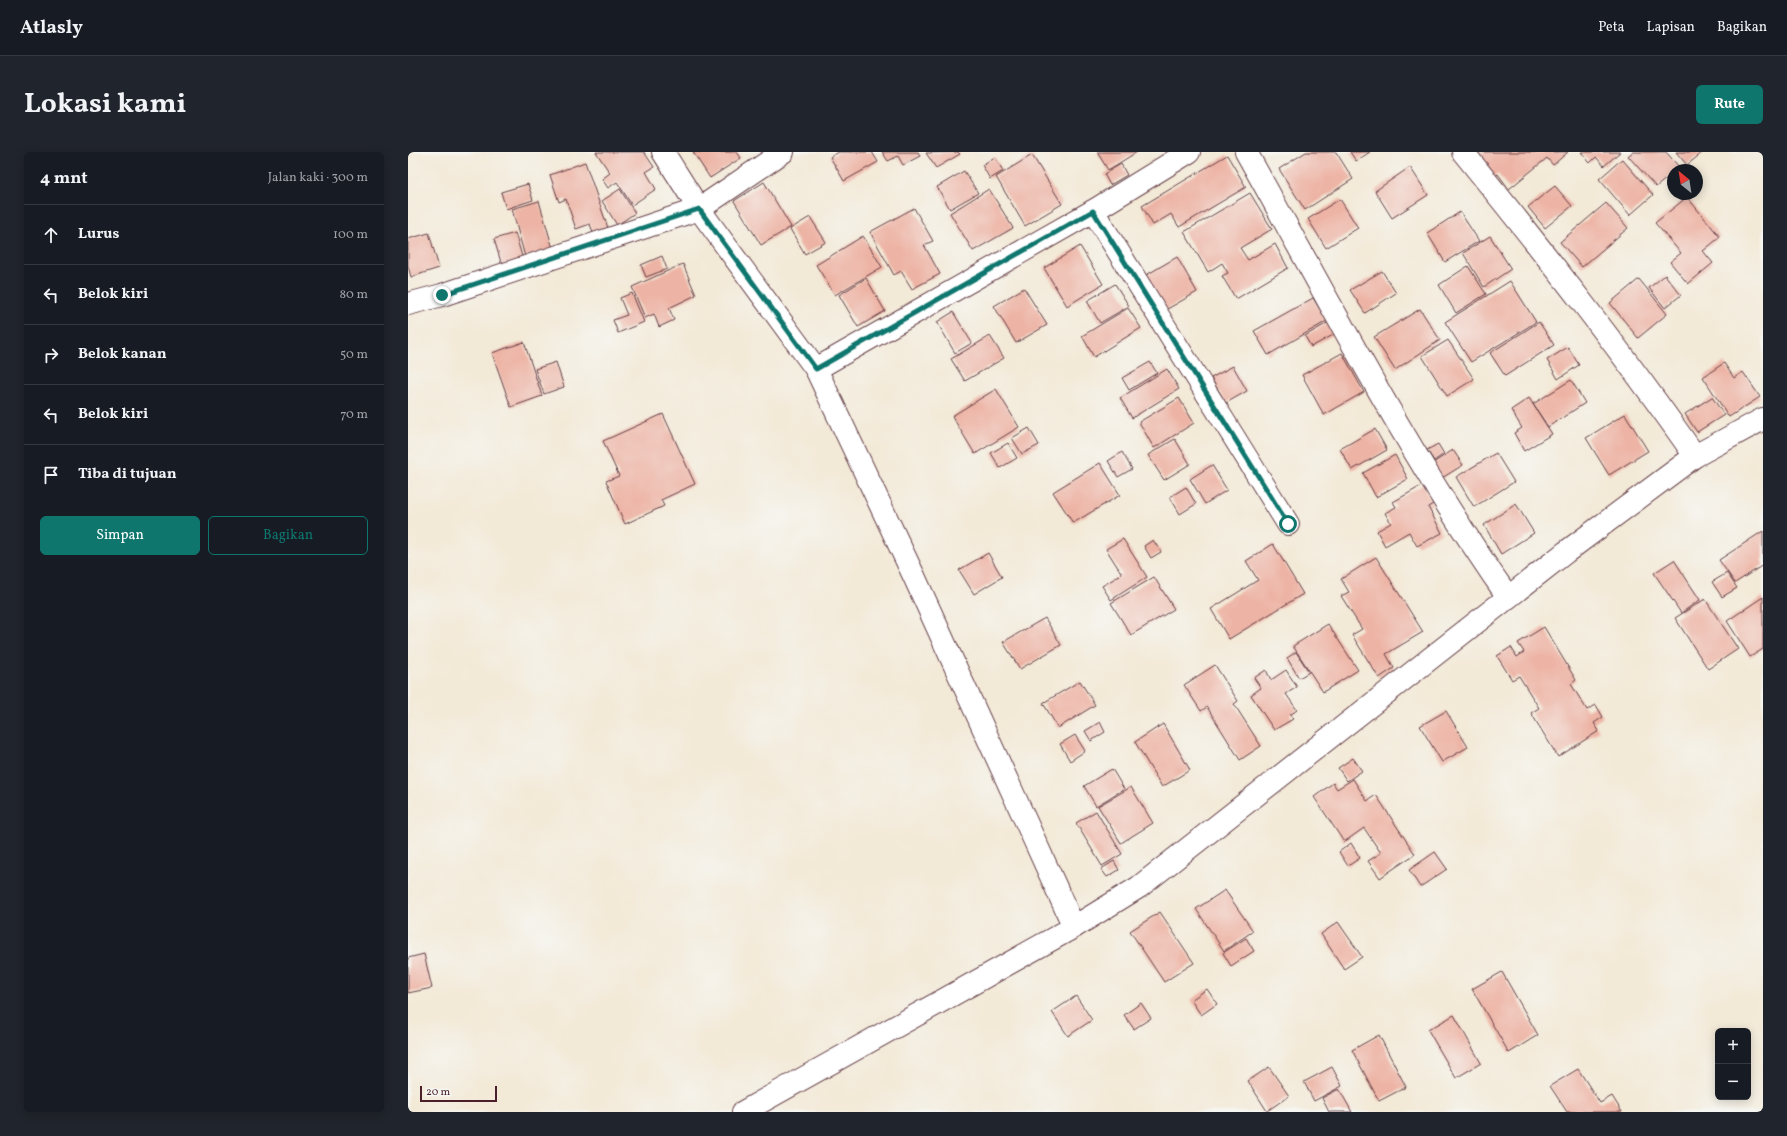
<!DOCTYPE html>
<html lang="id">
<head>
<meta charset="utf-8">
<style>
  :root { --surface:#171b24; --page:#20242c; --text:#f1f3f6; --muted:#9ea1a6; --line:#363941; --accent:#0f766e }
  body { margin:0; font-family:Vollkorn,serif; background:var(--page); color:var(--text) }
  .controls { position:absolute; right:12px; bottom:12px; display:grid; overflow:hidden; border-radius:6px; box-shadow:0 2px 10px #0003 }
  .controls button { width:36px; height:36px; display:grid; place-items:center; padding:0; border:0; border-bottom:1px solid var(--line); background:var(--surface); color:var(--text); font:20px sans-serif }
  .compass { position:absolute; left:1259px; top:12px; width:36px; height:36px; border-radius:50%; background:var(--surface); box-shadow:0 2px 10px #0003; rotate:330deg }
  .scale { position:absolute; left:12px; bottom:10px; width:77px; box-sizing:border-box; padding-left:4px; border:2px solid #4a1f2b; border-top:0; font-size:11px; line-height:14px; white-space:nowrap; color:#4a1f2b; -webkit-text-stroke:3px #f6f6f2; paint-order:stroke }
  .stop { position:absolute; width:12px; height:12px; margin:-9px; border:3px solid #0f766e; border-radius:50%; background:#fff }
  .stop.end { background:#0f766e; border-color:#fff; box-shadow:0 1px 4px #0008 }
  .list { margin:0; padding:0; list-style:none }
  h2 { display:flex; justify-content:space-between; align-items:center; height:52px; margin:0; padding:0 16px; font-size:17px }
  h2 small { font-size:13px; font-weight:400; color:var(--muted) }
  .list li { display:grid; grid-template-columns:26px 1fr auto; gap:12px; align-items:center; box-sizing:border-box; height:60px; padding:0 16px; border-top:1px solid var(--line) }
  .list b { display:block; font-size:15px; white-space:nowrap }
  .list em { font-size:13px; font-style:normal; color:var(--muted) }
  .actions { display:flex; gap:8px; padding:12px 16px }
  .actions a { flex:1; padding:9px 0; border:1px solid var(--accent); border-radius:6px; text-align:center; font-size:14px; color:var(--accent) }
  .actions .main { background:var(--accent); color:#fff }
  .icon { flex:none; width:22px; height:22px; fill:none; stroke:currentColor; stroke-width:2; stroke-linecap:round; stroke-linejoin:round }
  .map { position:relative; flex:none; width:1355px; height:960px; overflow:hidden; border-radius:6px }
  header { display:flex; align-items:center; gap:24px; box-sizing:border-box; height:56px; padding:0 20px; background:var(--surface); border-bottom:1px solid var(--line) }
  header strong { font-size:19px }
  nav { display:flex; gap:22px; margin-inline-start:auto; font-size:14px }
  .intro { display:flex; align-items:center; justify-content:space-between; box-sizing:border-box; height:96px; padding:0 24px }
  h1 { margin:0; font-size:28px }
  .button { padding:10px 18px; border-radius:6px; background:var(--accent); color:#fff; font-size:14px; font-weight:700 }
  main { display:flex; gap:24px; padding:0 24px }
  aside { flex:1; background:var(--surface); border-radius:6px; box-shadow:0 2px 10px #0003 }
  .map>svg:first-child { display:block }
  .building { fill:#edb4a5 }
  .lines { fill:none; stroke-linecap:round; stroke-linejoin:round }
  .minor-casing { stroke:#633d45; stroke-width:24 }
  .minor { stroke:#fff; stroke-width:22 }
  .route { stroke:#0f766e; stroke-width:5 }
</style>
</head>
<body>
<header>
<strong>Atlasly</strong>
<nav><a>Peta</a><a>Lapisan</a><a>Bagikan</a></nav>
</header>
<div class="intro"><h1>Lokasi kami</h1><a class="button">Rute</a></div>
<main>
<aside>
<h2>4 mnt<small>Jalan kaki · 300 m</small></h2>
<ul class="list">
<li><svg class="icon" aria-label="ahead" viewBox="0 0 24 24"><path d="M12 20V5M6 11l6-6 6 6"/></svg><div><b>Lurus</b></div><em>100 m</em></li>
<li><svg class="icon" aria-label="left" viewBox="0 0 24 24"><path d="M17 20v-9H6M10 6l-5 5 5 5"/></svg><div><b>Belok kiri</b></div><em>80 m</em></li>
<li><svg class="icon" aria-label="right" viewBox="0 0 24 24"><path d="M7 20v-9h11M14 6l5 5-5 5"/></svg><div><b>Belok kanan</b></div><em>50 m</em></li>
<li><svg class="icon" aria-label="left" viewBox="0 0 24 24"><path d="M17 20v-9H6M10 6l-5 5 5 5"/></svg><div><b>Belok kiri</b></div><em>70 m</em></li>
<li><svg class="icon" aria-label="arrive" viewBox="0 0 24 24"><path d="M6 21V4h12l-3 4 3 4H6"/></svg><div><b>Tiba di tujuan</b></div></li>
</ul>
<div class="actions"><a class="main">Simpan</a><a>Bagikan</a></div>
</aside>
<div class="map">
<svg width="1355" height="960" viewBox="0 0 1355 960">
  <rect width="100%" height="100%" fill="#f6f6f2"/>
  <filter id="ink" filterUnits="userSpaceOnUse"><feTurbulence type="fractalNoise" baseFrequency=".025" numOctaves="2"/><feDisplacementMap in="SourceGraphic" scale="8" xChannelSelector="R" yChannelSelector="G"/><feConvolveMatrix kernelMatrix="1 2 1 2 8 2 1 2 1" color-interpolation-filters="sRGB"/></filter>
  <filter id="wash" filterUnits="userSpaceOnUse"><feTurbulence type="fractalNoise" baseFrequency=".012" numOctaves="4" result="noise"/><feDisplacementMap in="SourceGraphic" scale="16" xChannelSelector="R" yChannelSelector="G"/><feGaussianBlur stdDeviation="0.9" result="paint"/><feColorMatrix in="noise" values="0 0 0 0 0 0 0 0 0 0 0 0 0 0 0 0 0 1.4 0 .05"/><feComposite in="paint" operator="in"/></filter>
  <g filter="url(#wash)">
    <rect width="100%" height="100%" fill="#f3e9d7"/>
    <g id="blocks">
      <g class="building">
        <polygon points="188,0 236,0 246,15 238,20 248,37 224,53 209,30 200,36 194,27 202,21"/>
        <polygon points="285,0 329,0 333,6 302,26"/>
        <polygon points="431,0 464,0 470,10 436,29 422,5"/>
        <polygon points="474,0 510,0 512,4 495,13 490,4 480,9"/>
        <polygon points="550,0 552,2 528,16 518,1"/>
        <polygon points="689,0 729,0 700,18"/>
        <polygon points="898,0 928,0 945,27 897,58 871,17"/>
        <polygon points="942,0 962,0 948,9"/>
        <polygon points="1068,0 1160,0 1145,13 1139,6 1101,37 1090,22 1081,29"/>
        <polygon points="1173,0 1212,0 1196,14 1188,5 1182,11"/>
        <polygon points="1225,0 1258,0 1271,15 1265,18 1265,21 1248,35 1220,4"/>
        <polygon points="1268,0 1295,0 1279,13"/>
        <polygon points="624,3 654,52 617,74 588,25"/>
        <polygon points="819,3 838,35 771,75 763,62 745,73 734,54"/>
        <polygon points="587,5 595,19 582,27 574,13"/>
        <polygon points="1214,7 1245,43 1222,63 1191,27"/>
        <polygon points="177,10 200,76 185,81 182,72 168,77 158,47 151,50 142,23"/>
        <polygon points="713,12 719,23 702,33 696,22"/>
        <polygon points="1002,15 1020,43 984,66 967,39"/>
        <polygon points="556,19 570,41 542,57 529,35"/>
        <polygon points="356,30 383,75 353,93 326,49"/>
        <polygon points="120,32 125,48 98,57 93,40"/>
        <polygon points="1147,34 1164,54 1137,76 1120,55"/>
        <polygon points="212,37 227,61 209,73 194,49"/>
        <polygon points="581,37 605,76 565,99 542,61"/>
        <polygon points="842,41 864,77 832,96 840,108 867,92 880,116 828,147 814,124 820,121 814,111 800,120 776,80"/>
        <polygon points="1279,45 1312,85 1295,99 1305,111 1280,132 1262,110 1273,101 1247,71"/>
        <polygon points="932,47 950,76 918,96 900,67"/>
        <polygon points="131,49 145,97 117,105 104,57"/>
        <polygon points="1198,51 1220,76 1174,115 1152,90"/>
        <polygon points="506,56 525,89 516,93 532,122 504,137 493,119 486,123 462,80"/>
        <polygon points="1052,60 1071,89 1037,110 1019,81"/>
        <polygon points="402,65 418,90 397,102 382,77"/>
        <polygon points="21,81 31,116 3,125 0,114 0,87"/>
        <polygon points="107,81 116,111 95,117 86,87"/>
        <polygon points="455,84 474,115 427,143 408,113"/>
        <polygon points="1082,84 1103,117 1076,135 1055,101"/>
        <polygon points="672,94 695,132 659,154 636,116"/>
        <polygon points="254,104 259,117 238,125 233,113"/>
        <polygon points="769,105 789,140 754,160 735,125"/>
        <polygon points="275,112 288,143 261,156 266,168 251,175 246,162 237,166 224,135"/>
        <polygon points="1060,114 1078,142 1048,161 1031,133"/>
        <polygon points="974,119 988,141 957,161 942,138"/>
        <polygon points="1257,123 1273,143 1257,156 1241,136"/>
        <polygon points="458,126 477,159 450,175 431,143"/>
        <polygon points="1231,127 1259,162 1230,186 1202,151"/>
        <polygon points="1102,129 1128,170 1063,210 1037,170"/>
        <polygon points="707,132 721,154 692,171 679,149"/>
        <polygon points="616,136 639,173 608,191 586,154"/>
        <polygon points="224,141 236,170 210,181 205,168 219,163 212,146"/>
        <polygon points="905,146 919,169 860,203 846,179"/>
        <polygon points="720,156 733,176 686,205 674,184"/>
        <polygon points="1012,157 1032,188 987,218 966,185"/>
        <polygon points="545,160 564,191 547,201 529,170"/>
        <polygon points="921,170 927,182 903,195 897,184"/>
        <polygon points="1131,170 1146,193 1097,224 1082,201"/>
        <polygon points="582,184 596,206 557,229 543,207"/>
        <polygon points="1040,188 1066,227 1039,244 1014,204"/>
        <polygon points="116,190 134,244 103,255 84,201"/>
        <polygon points="1160,195 1171,213 1150,227 1139,208"/>
        <polygon points="934,201 956,240 916,263 894,223"/>
        <polygon points="148,210 156,235 136,242 127,217"/>
        <polygon points="742,210 749,221 721,238 714,226"/>
        <polygon points="1316,211 1326,226 1335,220 1352,245 1321,265 1295,225"/>
        <polygon points="825,214 839,239 818,251 803,226"/>
        <polygon points="759,217 771,237 724,266 712,246"/>
        <polygon points="1163,228 1177,251 1140,275 1125,252"/>
        <polygon points="588,237 611,275 567,302 544,264"/>
        <polygon points="1304,245 1316,263 1289,280 1277,262"/>
        <polygon points="771,246 786,271 746,296 731,270"/>
        <polygon points="1121,246 1144,282 1116,299 1106,281 1114,276 1103,258"/>
        <polygon points="255,262 287,332 253,348 256,354 217,372 198,329 211,324 195,289"/>
        <polygon points="1217,262 1240,299 1201,323 1178,286"/>
        <polygon points="621,276 631,293 614,302 604,286"/>
        <polygon points="967,277 979,298 944,318 932,297"/>
        <polygon points="767,287 782,312 756,328 740,303"/>
        <polygon points="600,291 609,306 592,316 583,301"/>
        <polygon points="1030,292 1036,302 1026,309 1019,298"/>
        <polygon points="1045,298 1055,313 1034,326 1025,311"/>
        <polygon points="714,300 724,317 710,325 700,309"/>
        <polygon points="1088,301 1106,330 1066,355 1048,325"/>
        <polygon points="987,303 1000,327 968,345 955,321"/>
        <polygon points="692,311 712,343 665,371 645,340"/>
        <polygon points="804,313 819,338 797,352 782,327"/>
        <polygon points="1015,333 1025,352 1020,355 1034,381 1009,394 1001,380 977,394 969,379 983,371 977,361 988,355 985,350"/>
        <polygon points="778,335 788,352 772,362 762,345"/>
        <polygon points="1108,352 1126,381 1093,402 1076,373"/>
        <polygon points="1355,379 1355,413 1327,431 1311,408"/>
        <polygon points="715,387 739,425 703,448 694,434 714,422 698,397"/>
        <polygon points="745,388 753,400 743,406 736,394"/>
        <polygon points="865,392 895,442 821,487 803,457 850,428 838,409"/>
        <polygon points="580,401 594,425 566,442 551,418"/>
        <polygon points="968,405 1015,480 978,502 986,516 971,526 944,483 954,477 933,444 941,440 933,427"/>
        <polygon points="1266,408 1292,448 1273,461 1246,421"/>
        <polygon points="1319,421 1329,436 1314,445 1304,430"/>
        <polygon points="746,425 766,457 723,483 703,451"/>
        <polygon points="1355,445 1355,497 1342,505 1319,469"/>
        <polygon points="1297,447 1330,497 1300,517 1267,466"/>
        <polygon points="637,466 653,493 612,517 595,490"/>
        <polygon points="920,472 950,518 915,540 885,494"/>
        <polygon points="1136,475 1168,528 1163,532 1179,558 1188,553 1195,565 1186,571 1191,579 1150,605 1123,561 1131,556 1111,524 1104,528 1089,504 1103,495 1109,505 1116,500 1110,491"/>
        <polygon points="888,500 901,520 891,526 879,506"/>
        <polygon points="807,513 830,549 826,552 853,594 832,608 799,555 793,559 776,533"/>
        <polygon points="858,518 863,528 878,518 889,535 878,542 889,558 882,563 885,567 866,578 843,543 853,536 846,526"/>
        <polygon points="672,529 687,553 650,576 635,551"/>
        <polygon points="1038,559 1060,595 1034,610 1012,574"/>
        <polygon points="692,570 697,580 683,589 677,579"/>
        <polygon points="755,572 782,618 754,635 727,590"/>
        <polygon points="667,583 677,599 662,609 652,592"/>
        <polygon points="945,606 954,619 939,629 930,616"/>
        <polygon points="704,617 716,637 688,654 676,634"/>
        <polygon points="945,627 959,649 968,643 1007,702 972,726 960,709 973,701 956,676 936,690 906,645 925,631 929,637"/>
        <polygon points="723,635 745,671 713,691 690,654"/>
        <polygon points="688,659 714,702 694,714 668,671"/>
        <polygon points="943,691 952,706 940,714 931,700"/>
        <polygon points="1027,700 1039,717 1012,735 1001,718"/>
        <polygon points="706,709 711,718 699,725 693,717"/>
        <polygon points="817,738 845,779 816,799 788,757"/>
        <polygon points="752,760 786,811 756,830 722,779"/>
        <polygon points="930,770 954,805 936,817 913,782"/>
        <polygon points="838,786 846,799 823,814 815,801"/>
        <polygon points="16,802 24,836 0,841 0,806"/>
        <polygon points="1094,820 1130,883 1101,901 1064,837"/>
        <polygon points="799,837 809,852 793,863 783,848"/>
        <polygon points="668,844 684,868 660,884 644,860"/>
        <polygon points="733,851 743,866 726,877 716,863"/>
        <polygon points="1046,863 1073,911 1048,926 1020,878"/>
        <polygon points="971,883 998,935 971,949 944,898"/>
        <polygon points="861,915 881,944 859,959 840,929"/>
        <polygon points="924,915 934,934 906,949 896,930"/>
        <polygon points="1170,917 1192,951 1204,944 1214,960 1159,960 1142,934"/>
        <polygon points="931,937 944,960 921,960 914,946"/>
      </g>
    </g>
  </g>
  <g filter="url(#ink)">
    <use href="#blocks" fill-opacity="0" stroke="#633d45" stroke-width="1"/>
    <g class="lines">
      <defs>
        <g id="minor">
          <polyline points="255,0 291,57 408,217 505,422 666,775"/>
          <path d="M838,0C922,150 1001,304 1100,445"/>
          <path d="M1055,0C1135,99 1214,199 1287,304"/>
          <polyline points="685,59 880,372"/>
          <polyline points="0,152 34,143 291,57 375,0"/>
          <polyline points="408,217 685,59 781,0"/>
          <polyline points="335,960 666,775 731,735 1158,400 1287,304 1355,267"/>
        </g>
      </defs>
      <use href="#minor" class="minor-casing"/>
      <use href="#minor" class="minor"/>
    </g>
  </g>
  <g class="lines" filter="url(#ink)">
    <polyline class="route" points="34,143 291,57 408,217 685,59 880,372"/>
  </g>
</svg>
<div class="controls">
<button>+</button>
<button>−</button>
</div>
<svg class="compass" viewBox="-18 -18 36 36"><path d="M0-13l5 13h-10z" fill="#e53935"/><path d="M0 13l5-13h-10z" fill="#9ea1a6"/></svg>
<div class="scale">20 m</div>
<div class="stop" style="left:880px;top:372px"></div>
<div class="stop end" style="left:34px;top:143px"></div>
</div>
</main>
</body>
</html>
